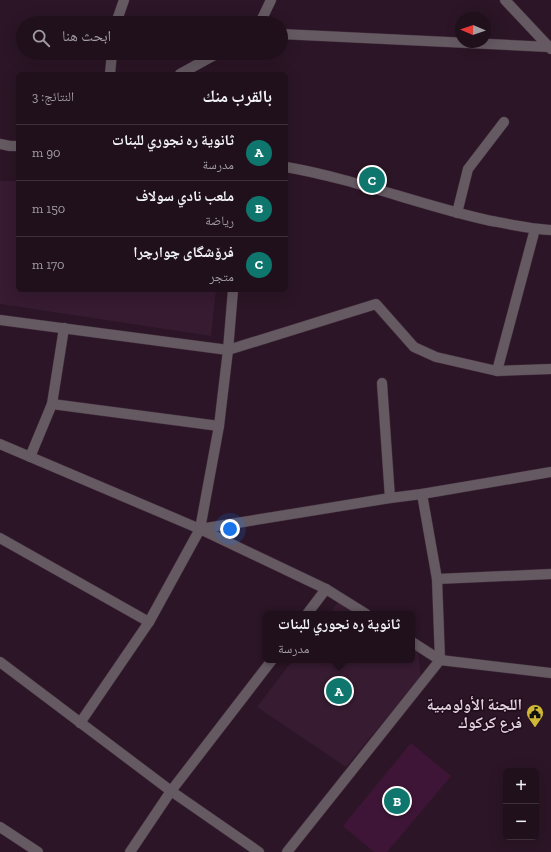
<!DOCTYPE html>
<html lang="ar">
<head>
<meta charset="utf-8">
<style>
  :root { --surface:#20101c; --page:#2d1e29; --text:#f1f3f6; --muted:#a29da3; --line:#3d303b; --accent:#0f766e }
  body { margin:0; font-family:"Zilla Slab","Noto Naskh Arabic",serif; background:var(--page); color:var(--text); direction:rtl }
  .controls { position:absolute; right:12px; bottom:12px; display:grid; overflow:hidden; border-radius:6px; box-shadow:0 4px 16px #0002 }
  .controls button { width:36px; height:36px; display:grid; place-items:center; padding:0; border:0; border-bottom:1px solid var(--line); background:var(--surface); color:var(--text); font:20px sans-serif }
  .compass { position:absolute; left:455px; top:12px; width:36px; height:36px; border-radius:50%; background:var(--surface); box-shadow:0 4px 16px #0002; rotate:272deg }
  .you { position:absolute; left:230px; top:529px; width:14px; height:14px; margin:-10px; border:3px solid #fff; border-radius:50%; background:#1a73e8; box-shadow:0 0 0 6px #1a73e833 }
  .badge { display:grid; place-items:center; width:26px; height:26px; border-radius:50%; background:var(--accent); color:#fff; font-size:13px; font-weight:700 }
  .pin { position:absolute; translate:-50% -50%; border:2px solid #fff; box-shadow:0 1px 4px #0006 }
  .popup { position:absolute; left:263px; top:611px; width:152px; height:52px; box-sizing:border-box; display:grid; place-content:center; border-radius:6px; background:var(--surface); filter:drop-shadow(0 1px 3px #0005); font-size:13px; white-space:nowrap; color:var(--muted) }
  .popup b { font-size:15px; color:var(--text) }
  .popup::after { content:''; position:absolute; left:50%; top:100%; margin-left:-8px; border:8px solid transparent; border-top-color:var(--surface) }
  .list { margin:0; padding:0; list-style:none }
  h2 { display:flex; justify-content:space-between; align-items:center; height:52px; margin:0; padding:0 16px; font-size:17px }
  h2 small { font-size:13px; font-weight:400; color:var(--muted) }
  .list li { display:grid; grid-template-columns:26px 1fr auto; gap:12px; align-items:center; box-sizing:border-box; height:56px; padding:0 16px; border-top:1px solid var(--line) }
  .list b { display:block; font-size:15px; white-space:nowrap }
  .list p { margin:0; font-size:13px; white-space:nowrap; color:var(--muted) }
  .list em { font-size:13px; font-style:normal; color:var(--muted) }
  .icon { flex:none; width:22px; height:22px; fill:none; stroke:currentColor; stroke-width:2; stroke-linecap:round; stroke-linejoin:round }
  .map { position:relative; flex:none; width:551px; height:852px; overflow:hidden; direction:ltr }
  .search { position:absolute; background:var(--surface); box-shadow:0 4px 16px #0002; left:16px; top:16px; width:272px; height:44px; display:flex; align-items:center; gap:10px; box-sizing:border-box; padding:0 14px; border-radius:22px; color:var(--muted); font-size:15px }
  .panel { position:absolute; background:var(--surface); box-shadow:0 4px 16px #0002; left:16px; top:72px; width:272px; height:220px; border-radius:6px; direction:rtl }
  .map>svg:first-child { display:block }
  .built { fill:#371b31 }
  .green { fill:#3f1537 }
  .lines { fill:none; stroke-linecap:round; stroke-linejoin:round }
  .street-casing { stroke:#442f3f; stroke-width:11 }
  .street { stroke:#655962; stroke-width:10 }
  .labels { text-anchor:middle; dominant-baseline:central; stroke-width:3; stroke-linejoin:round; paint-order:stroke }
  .poi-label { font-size:16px; font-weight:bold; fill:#dfd0db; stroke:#210c1d; text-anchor:end }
</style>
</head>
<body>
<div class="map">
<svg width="551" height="852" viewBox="0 0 551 852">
  <rect width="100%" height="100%" fill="#2b1526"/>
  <g class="built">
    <polygon points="0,181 18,181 18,290 216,290 211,336 0,304"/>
    <polygon points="338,602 357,614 329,614"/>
    <polygon points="412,648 418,652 421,676 346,767 257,707 293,660 412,660"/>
  </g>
  <polygon class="green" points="411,743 451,776 387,852 374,852 343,826"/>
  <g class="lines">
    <defs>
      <g id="street">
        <polyline points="505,0 551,49"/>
        <polyline points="116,23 124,0"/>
        <polyline points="260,23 271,0"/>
        <polyline points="281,34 549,47"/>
        <polyline points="110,74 112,53"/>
        <polyline points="180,74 218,53"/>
        <polyline points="0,144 10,146 18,146"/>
        <path d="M286,167C355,179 420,205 487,220C508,224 530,229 551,230"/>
        <polyline points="457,213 468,169 504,122"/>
        <polyline points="0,320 228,350 376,304 414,347 436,357 497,371 551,369"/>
        <polyline points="497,371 535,229"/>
        <polyline points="382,383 390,498"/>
        <polyline points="52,404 219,426"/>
        <polyline points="0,444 200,529 326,589 366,614"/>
        <polyline points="30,457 52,404 64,328"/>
        <polyline points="200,529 390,498 422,494 551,472"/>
        <polyline points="0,538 149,622"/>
        <polyline points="437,579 551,574"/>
        <polyline points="307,614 326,589"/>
        <polyline points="412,642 440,660 551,673"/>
        <polyline points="0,662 171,791 259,852"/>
        <polyline points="80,723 149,622 200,529 219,426 228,350 233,290"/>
        <polyline points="0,827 38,852"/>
        <polyline points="130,852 171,791 272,660"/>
        <polyline points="287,852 440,660 437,579 422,494"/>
      </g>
    </defs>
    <use href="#street" class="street-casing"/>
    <use href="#street" class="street"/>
  </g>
  <defs>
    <symbol id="civic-pin" viewBox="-11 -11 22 30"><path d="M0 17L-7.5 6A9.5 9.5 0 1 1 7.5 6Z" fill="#d0b836" stroke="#210c1d"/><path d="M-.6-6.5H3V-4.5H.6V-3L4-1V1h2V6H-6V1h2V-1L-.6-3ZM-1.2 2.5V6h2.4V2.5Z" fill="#111"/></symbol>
  </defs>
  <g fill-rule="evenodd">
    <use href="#civic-pin" x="525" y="703" width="20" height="27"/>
  </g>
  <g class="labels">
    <g class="poi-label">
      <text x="522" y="704">اللجنة الأولومبية<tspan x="522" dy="18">فرع كركوك</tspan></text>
    </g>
  </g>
</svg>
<div class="controls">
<button>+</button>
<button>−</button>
</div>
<svg class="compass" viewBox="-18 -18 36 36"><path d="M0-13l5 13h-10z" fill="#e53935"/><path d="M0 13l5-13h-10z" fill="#a29da3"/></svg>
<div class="you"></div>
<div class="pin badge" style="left:339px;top:691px">A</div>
<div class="popup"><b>ثانوية ره نجوري للبنات</b>مدرسة</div>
<div class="pin badge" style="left:397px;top:801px">B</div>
<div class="pin badge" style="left:372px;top:180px">C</div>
<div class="search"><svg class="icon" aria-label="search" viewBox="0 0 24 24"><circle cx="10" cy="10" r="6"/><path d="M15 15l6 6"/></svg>ابحث هنا</div>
<section class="panel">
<h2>بالقرب منك<small>النتائج: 3</small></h2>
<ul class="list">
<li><span class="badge">A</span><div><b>ثانوية ره نجوري للبنات</b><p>مدرسة</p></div><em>90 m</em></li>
<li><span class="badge">B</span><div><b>ملعب نادي سولاف</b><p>رياضة</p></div><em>150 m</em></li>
<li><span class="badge">C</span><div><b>فرۆشگای چوارچرا</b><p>متجر</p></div><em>170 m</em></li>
</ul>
</section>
</div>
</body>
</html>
